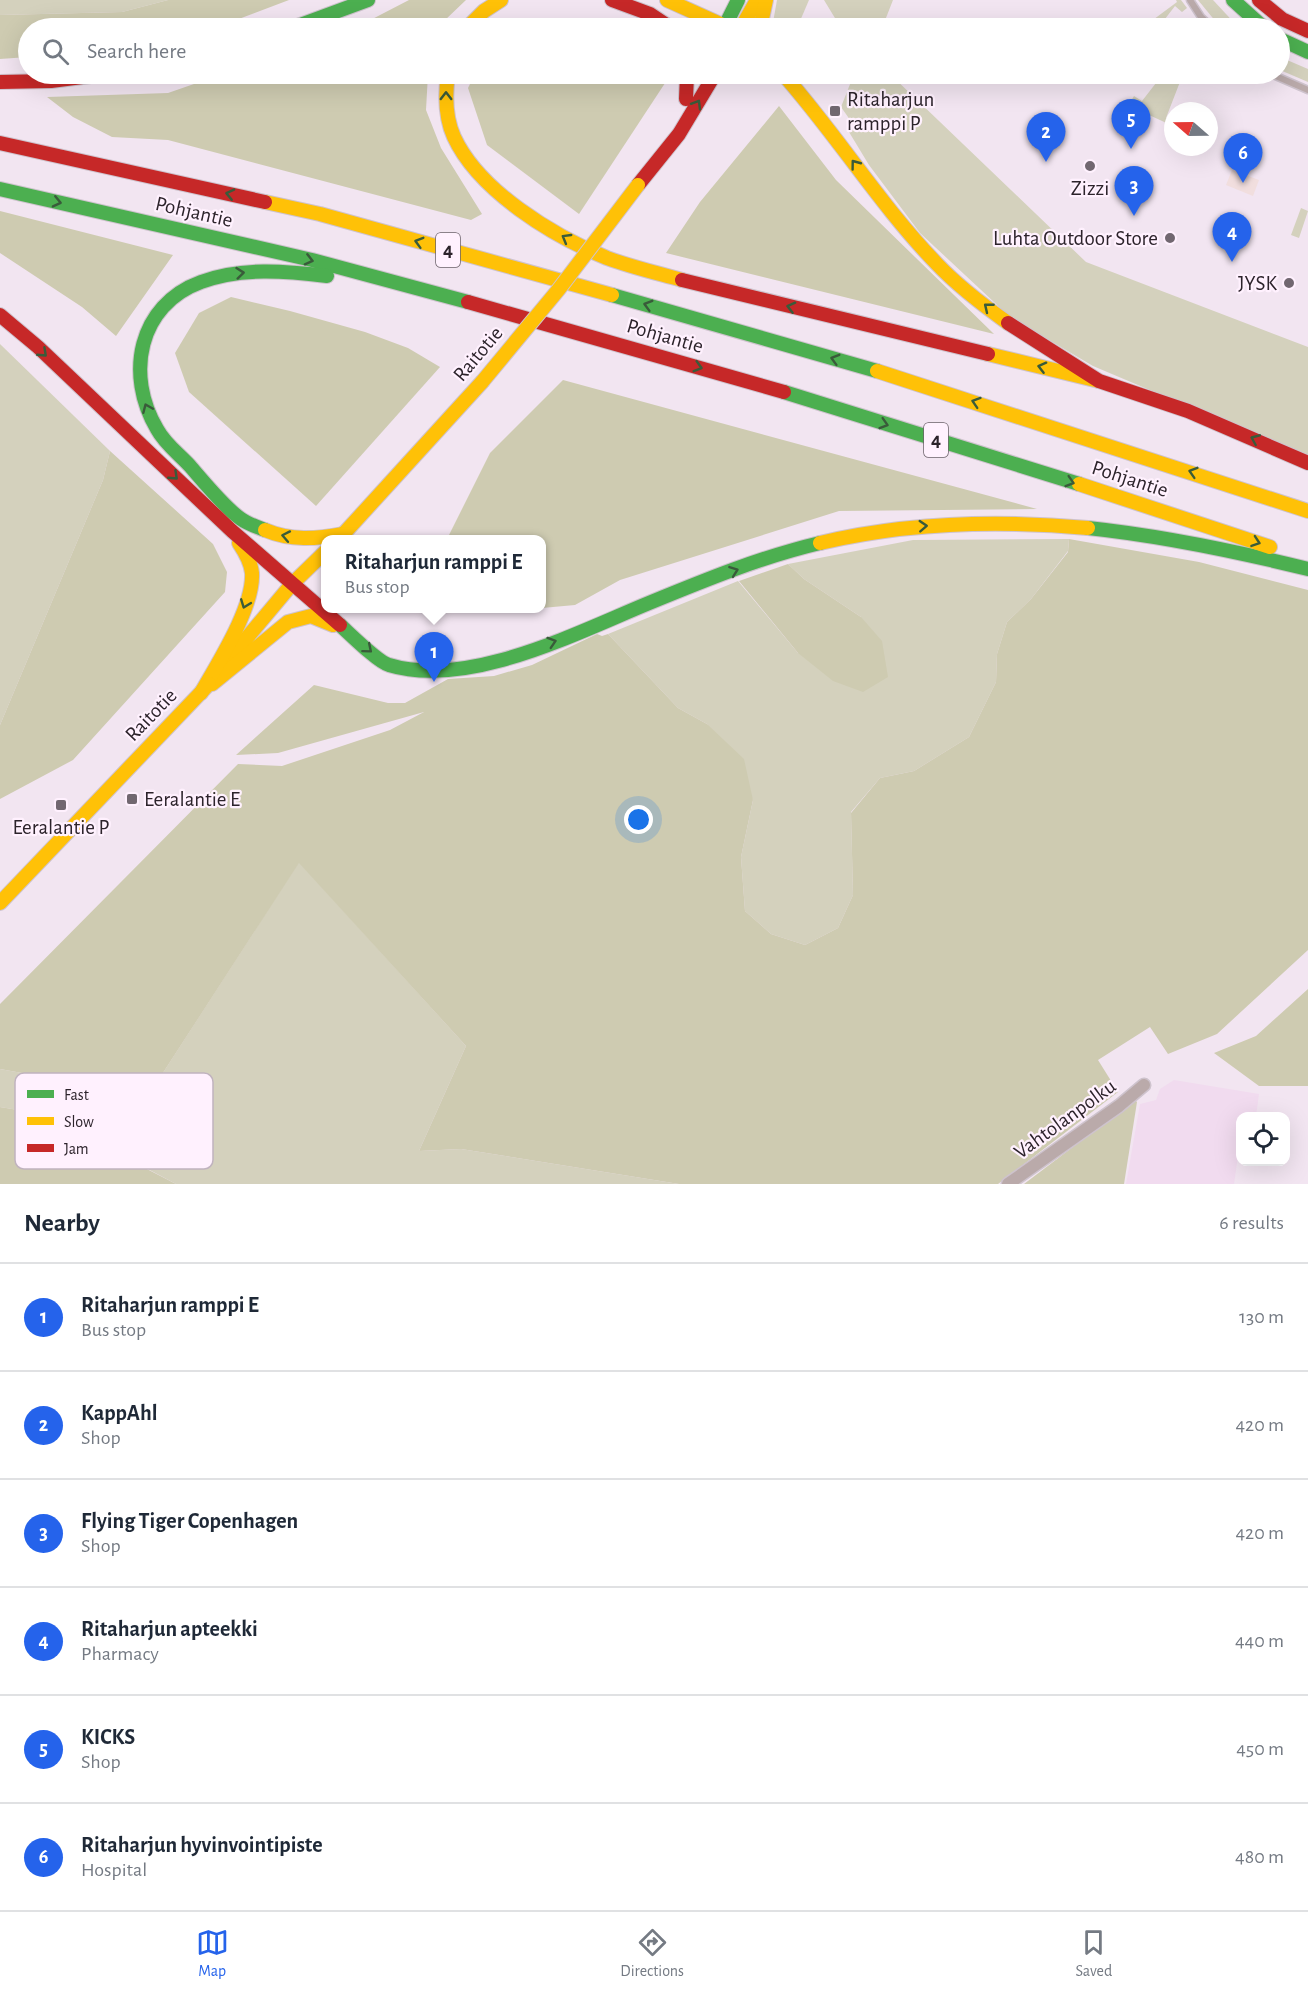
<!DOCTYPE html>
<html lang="en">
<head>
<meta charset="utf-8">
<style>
  :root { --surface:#fff; --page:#f2f2f3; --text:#1f2937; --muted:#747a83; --line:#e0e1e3; --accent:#2563eb }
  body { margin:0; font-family:"Alegreya Sans",sans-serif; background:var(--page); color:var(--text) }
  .controls { position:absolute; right:18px; bottom:18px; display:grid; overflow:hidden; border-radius:12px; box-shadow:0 6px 24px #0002 }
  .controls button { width:54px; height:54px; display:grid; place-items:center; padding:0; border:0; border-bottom:2px solid var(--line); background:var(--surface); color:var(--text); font:30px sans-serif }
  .compass { position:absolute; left:1164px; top:102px; width:54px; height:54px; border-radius:50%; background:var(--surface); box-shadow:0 6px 24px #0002; rotate:290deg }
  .you { position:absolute; left:639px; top:820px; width:21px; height:21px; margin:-15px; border:4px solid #fff; border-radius:50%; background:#1a73e8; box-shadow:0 0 0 9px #1a73e833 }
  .badge { display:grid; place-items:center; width:39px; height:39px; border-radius:50%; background:var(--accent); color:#fff; font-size:20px; font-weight:700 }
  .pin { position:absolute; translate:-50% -50px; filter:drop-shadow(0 2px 3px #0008) }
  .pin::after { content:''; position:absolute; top:32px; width:21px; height:18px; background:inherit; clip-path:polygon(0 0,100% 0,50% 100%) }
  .popup { position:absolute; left:321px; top:535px; width:225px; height:78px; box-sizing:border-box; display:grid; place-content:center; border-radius:12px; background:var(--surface); filter:drop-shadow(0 2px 4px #0005); font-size:20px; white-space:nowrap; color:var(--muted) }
  .popup b { font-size:22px; color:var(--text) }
  .popup::after { content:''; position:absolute; left:50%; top:100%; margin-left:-12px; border:12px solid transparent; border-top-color:var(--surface) }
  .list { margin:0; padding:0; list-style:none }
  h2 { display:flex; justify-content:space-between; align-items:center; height:78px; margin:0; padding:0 24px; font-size:26px }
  h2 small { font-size:20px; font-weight:400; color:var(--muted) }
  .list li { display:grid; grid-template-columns:39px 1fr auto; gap:18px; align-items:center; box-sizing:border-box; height:108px; padding:0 24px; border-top:2px solid var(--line) }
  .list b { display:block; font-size:22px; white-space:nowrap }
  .list p { margin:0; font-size:20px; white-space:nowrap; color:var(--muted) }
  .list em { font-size:20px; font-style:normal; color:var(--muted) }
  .icon { flex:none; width:33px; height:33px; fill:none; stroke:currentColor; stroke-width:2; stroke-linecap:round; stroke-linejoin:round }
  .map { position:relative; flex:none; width:1308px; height:1184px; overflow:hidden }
  .search { position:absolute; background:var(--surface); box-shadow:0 6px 24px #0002; left:18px; right:18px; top:18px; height:66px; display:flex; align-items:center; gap:15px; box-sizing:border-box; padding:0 21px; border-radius:33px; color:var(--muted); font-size:22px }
  .sheet { height:726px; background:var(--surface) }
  nav { display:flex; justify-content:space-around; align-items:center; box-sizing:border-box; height:84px; border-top:2px solid var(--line); background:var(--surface); font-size:16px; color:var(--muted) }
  nav a { display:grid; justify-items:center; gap:3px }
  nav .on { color:var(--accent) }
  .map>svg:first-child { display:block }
  .built { fill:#f1dbef }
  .medical { fill:#f1dede }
  .green { fill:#d4d1bd }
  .forest { fill:#cecbb1 }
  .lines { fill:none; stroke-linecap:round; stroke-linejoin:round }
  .lane-casing { stroke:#cec3cd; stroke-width:9 }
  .street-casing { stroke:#cec3cd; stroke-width:15 }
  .fast-casing { stroke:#cec3cd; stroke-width:16 }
  .slow-casing { stroke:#cec3cd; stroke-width:16 }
  .jam-casing { stroke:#cec3cd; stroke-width:16 }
  .lane { stroke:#baaaaa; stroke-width:6 }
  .street { stroke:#baaaaa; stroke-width:12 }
  .fast { stroke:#4caf50; stroke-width:14 }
  .slow { stroke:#ffc107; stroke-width:14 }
  .jam { stroke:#c62828; stroke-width:14 }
  .slow-bridge-casing { stroke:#cec3cd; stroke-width:16; stroke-linecap:butt }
  .slow-bridge { stroke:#ffc107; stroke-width:14 }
  .oneway { stroke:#395b3a }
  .poi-dot { fill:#716770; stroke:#fff1fe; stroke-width:2 }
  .labels { text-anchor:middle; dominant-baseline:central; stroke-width:4.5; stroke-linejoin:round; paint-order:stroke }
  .shield { fill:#fff1fe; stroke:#6b616a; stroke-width:1.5 }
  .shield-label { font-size:20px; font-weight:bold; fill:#2c232b }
  .poi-label { font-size:21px; fill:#2c232b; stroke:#fff1fe; text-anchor:start }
  .street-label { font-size:21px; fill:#2c232b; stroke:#fff1fe }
  .key { fill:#fff1fe; stroke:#c0b3bf; stroke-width:1.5 }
  .key-label { font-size:16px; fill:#2c232b }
</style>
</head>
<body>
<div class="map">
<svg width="1308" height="1184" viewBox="0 0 1308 1184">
  <rect width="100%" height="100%" fill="#f2e5f1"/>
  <polygon class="built" points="1174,1080 1259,1094 1256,1116 1240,1116 1240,1142 1234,1184 1126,1184 1140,1104 1156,1100 1160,1089"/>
  <polygon class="medical" points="1232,170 1259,180 1253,196 1226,185"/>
  <g class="green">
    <polygon points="0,0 168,0 122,12 0,15"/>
    <polygon points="777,0 809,0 797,28 772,28"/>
    <polygon points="824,0 893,0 884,23 891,26 892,28 841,28"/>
    <polygon points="1176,0 1181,0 1187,8 1182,12 1175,6 1158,28 1142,28 1173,5 1177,2"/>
    <polygon points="1198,0 1213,0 1239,28 1221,28"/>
    <polygon points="1280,57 1308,69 1308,82 1280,70"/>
    <polygon points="854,74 890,74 1086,262 1308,347 1308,457 1093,366 1010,317 920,233 869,165 849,132 855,127 841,107"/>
    <polygon points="1163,74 1183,74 1166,118 1173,121 1173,126 1149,115 1131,101 1134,96 1142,101"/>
    <polygon points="1301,208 1308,211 1299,238 1291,235"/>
    <polygon points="0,344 110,451 103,480 0,725"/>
    <polygon points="1069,539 1068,551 1031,599 1007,622 997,654 996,682 969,737 914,771 880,778 851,812 853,895 838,928 805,945 771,934 745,911 741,857 753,800 707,724 678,708 608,634 738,581 798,653 861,617 804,579 788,564 913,540"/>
    <polygon points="299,862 466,1046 419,1151 461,1149 679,1184 176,1184 112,1150 126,1128 0,1107 0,1069 148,1096"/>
  </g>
  <g class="forest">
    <polygon points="168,0 289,0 215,28 28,28 28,57 0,59 0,15 122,12"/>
    <polygon points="409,0 466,0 444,21 441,28 355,28"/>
    <polygon points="561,18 584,28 510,28"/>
    <polygon points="247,74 428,74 426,110 441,148 482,214 471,220 168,140 112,137 73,117 47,97 168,93 217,76"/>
    <polygon points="475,74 671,74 579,214 487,145 468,88"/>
    <polygon points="779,106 836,180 994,334 666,253 700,202"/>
    <polygon points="0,211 173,255 116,336 82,307 0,253"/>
    <polygon points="231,297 290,311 365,332 408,348 440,367 316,506 189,392 175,353 199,313"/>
    <polygon points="563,380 1037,509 839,511 620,580 575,605 542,608 542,540 447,539 490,453"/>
    <polygon points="110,451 213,544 227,572 225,592 73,760 0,799 0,725 103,480"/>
    <polygon points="1069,539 1199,562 1308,590 1308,950 1217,1034 1168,1054 1150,1027 1098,1060 1118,1092 998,1184 679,1184 461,1149 419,1151 466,1046 299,863 148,1096 0,1069 0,1004 238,764 282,766 390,730 424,712 278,753 236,755 314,685 388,703 405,703 448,679 494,676 532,665 597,634 602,636 608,634 678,708 707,724 744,759 753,800 741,857 745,911 771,934 805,945 838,928 853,895 851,813 880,778 914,771 969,737 996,682 997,654 1007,622 1031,599 1068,552"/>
    <polygon points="788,564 804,579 861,617 882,641 888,677 863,692 833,681 798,653 739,581"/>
    <polygon points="1308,989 1308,1086 1259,1086 1214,1053 1256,1036"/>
    <polygon points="1135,1100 1137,1102 1124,1184 1024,1184"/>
    <polygon points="0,1107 127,1128 112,1151 176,1184 0,1184"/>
  </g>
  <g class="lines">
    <defs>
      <g id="lane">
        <polyline points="1190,0 1201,17 1213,28"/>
        <polyline points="1271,74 1308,90"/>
      </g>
      <polyline id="street" points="1008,1184 1119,1106 1144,1085"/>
      <g id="fast">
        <polyline points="1233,0 1264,28"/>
        <polyline points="292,28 368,0"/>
        <polyline points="724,28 738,0"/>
        <polyline points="1280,39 1308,52"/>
        <polyline points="0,189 312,260 468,302"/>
        <polyline points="612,295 877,371"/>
        <polyline points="784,392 1079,484"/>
        <path d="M1088,528C1163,536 1235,551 1308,569"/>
        <path d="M265,530C257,527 248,524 241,519C225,508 203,481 190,466C179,454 165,444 157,429C125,375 138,305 201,282C241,267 286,271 327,276"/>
        <path d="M340,625C350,634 378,662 389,665C468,689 576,633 649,603C705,580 761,557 820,543"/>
      </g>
      <g id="slow">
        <polyline points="667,0 729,28"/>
        <polyline points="467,28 484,11 501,0"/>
        <polyline points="741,28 757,0"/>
        <polyline points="760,28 766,0"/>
        <path d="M448,74C445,95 445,117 454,137C479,191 553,236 607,258C631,267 657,273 682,280"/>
        <path d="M783,74C837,135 880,205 937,264C955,283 987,308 1008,323"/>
        <polyline points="265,202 320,214 612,295"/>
        <polyline points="988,354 1099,381"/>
        <polyline points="877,371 1308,511"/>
        <polyline points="1079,484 1270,547"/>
        <path d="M265,530C291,541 316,539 343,534"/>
        <polyline points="338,540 482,382"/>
        <path d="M820,543C908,522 998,520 1088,528"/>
        <polyline points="292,584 326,551"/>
        <polyline points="225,664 292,584"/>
        <polyline points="212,684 288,622 311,616 333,625"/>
        <path d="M201,693C218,663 254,607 252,573C251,562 245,552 239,543"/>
        <polyline points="0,903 209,684"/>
      </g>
      <g id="jam">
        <polyline points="612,0 650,14 671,28"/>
        <polyline points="1259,0 1282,19 1308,31"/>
        <polyline points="0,82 51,81 106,74"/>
        <polyline points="686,99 687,74"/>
        <polyline points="0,143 265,202"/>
        <polyline points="638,185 679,134 715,74"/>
        <polyline points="682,280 988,354"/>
        <polyline points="468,302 784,392"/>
        <polyline points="0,315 38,347 232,531 340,625"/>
        <polyline points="1008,323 1099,381 1188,411 1308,463"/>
      </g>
    </defs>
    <use href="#lane" class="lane-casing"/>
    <use href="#street" class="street-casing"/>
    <use href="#fast" class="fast-casing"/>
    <use href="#slow" class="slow-casing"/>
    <use href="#jam" class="jam-casing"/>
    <use href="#lane" class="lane"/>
    <use href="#street" class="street"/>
    <use href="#fast" class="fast"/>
    <use href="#slow" class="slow"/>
    <use href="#jam" class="jam"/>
    <defs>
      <polyline id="slow-bridge" points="482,382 559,289 638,185"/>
    </defs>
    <use href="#slow-bridge" class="slow-bridge-casing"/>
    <use href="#slow-bridge" class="slow-bridge"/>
  </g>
  <defs><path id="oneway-chevron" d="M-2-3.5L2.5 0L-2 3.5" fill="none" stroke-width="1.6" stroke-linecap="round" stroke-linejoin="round" transform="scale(1.5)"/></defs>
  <g class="oneway">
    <use href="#oneway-chevron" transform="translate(446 96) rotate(-90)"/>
    <use href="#oneway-chevron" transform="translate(697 104) rotate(-59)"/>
    <use href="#oneway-chevron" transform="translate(855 164) rotate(-127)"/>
    <use href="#oneway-chevron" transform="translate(230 194) rotate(-167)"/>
    <use href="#oneway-chevron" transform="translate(57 202) rotate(13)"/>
    <use href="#oneway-chevron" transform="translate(566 238) rotate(-150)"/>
    <use href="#oneway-chevron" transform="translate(419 242) rotate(-164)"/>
    <use href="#oneway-chevron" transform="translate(309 260) rotate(14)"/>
    <use href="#oneway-chevron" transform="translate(240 273) rotate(-6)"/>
    <use href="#oneway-chevron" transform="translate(648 305) rotate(-164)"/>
    <use href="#oneway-chevron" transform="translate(791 307) rotate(-166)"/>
    <use href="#oneway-chevron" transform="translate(988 307) rotate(-141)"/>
    <use href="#oneway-chevron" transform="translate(43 353) rotate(43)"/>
    <use href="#oneway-chevron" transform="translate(835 359) rotate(-164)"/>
    <use href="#oneway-chevron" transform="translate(698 367) rotate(16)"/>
    <use href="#oneway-chevron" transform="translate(1042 367) rotate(-166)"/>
    <use href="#oneway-chevron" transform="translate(976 402) rotate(-162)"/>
    <use href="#oneway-chevron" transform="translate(147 408) rotate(-113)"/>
    <use href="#oneway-chevron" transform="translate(884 424) rotate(17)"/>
    <use href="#oneway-chevron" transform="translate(1255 439) rotate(-157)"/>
    <use href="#oneway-chevron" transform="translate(1193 472) rotate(-163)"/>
    <use href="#oneway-chevron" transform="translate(174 476) rotate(43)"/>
    <use href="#oneway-chevron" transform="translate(1070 482) rotate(17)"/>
    <use href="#oneway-chevron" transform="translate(923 526) rotate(-3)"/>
    <use href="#oneway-chevron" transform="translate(286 536) rotate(-169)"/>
    <use href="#oneway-chevron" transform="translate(1256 542) rotate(19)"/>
    <use href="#oneway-chevron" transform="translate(734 571) rotate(-20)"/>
    <use href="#oneway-chevron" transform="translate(245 604) rotate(111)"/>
    <use href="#oneway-chevron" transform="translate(552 642) rotate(-18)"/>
    <use href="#oneway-chevron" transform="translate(368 649) rotate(40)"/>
  </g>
  <g class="poi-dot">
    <rect x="829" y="105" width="12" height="12" rx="3"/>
    <circle cx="1090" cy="166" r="6"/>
    <circle cx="1170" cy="238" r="6"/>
    <circle cx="1289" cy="283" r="6"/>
    <rect x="126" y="793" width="12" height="12" rx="3"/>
    <rect x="55" y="799" width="12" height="12" rx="3"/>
  </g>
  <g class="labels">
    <g class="shield">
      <rect x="436" y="233" width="24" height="34" rx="4.5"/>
      <rect x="924" y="423" width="24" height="34" rx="4.5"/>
    </g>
    <g class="shield-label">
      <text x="448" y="250">4</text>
      <text x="936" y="440">4</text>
    </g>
    <g class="poi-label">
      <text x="847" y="99">Ritaharjun<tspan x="847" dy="24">ramppi P</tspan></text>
      <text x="1090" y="188" text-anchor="middle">Zizzi</text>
      <text x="1158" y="238" text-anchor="end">Luhta Outdoor Store</text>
      <text x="1277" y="283" text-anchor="end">JYSK</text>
      <text x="144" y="799">Eeralantie E</text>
      <text x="61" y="827" text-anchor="middle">Eeralantie P</text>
    </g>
    <g class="street-label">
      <text transform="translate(194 212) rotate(13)">Pohjantie</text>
      <text transform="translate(665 336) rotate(16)">Pohjantie</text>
      <text transform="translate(478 354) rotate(-50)">Raitotie</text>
      <text transform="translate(1130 479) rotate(18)">Pohjantie</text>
      <text transform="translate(151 715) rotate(-46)">Raitotie</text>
      <text transform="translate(1065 1119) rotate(-36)">Vahtolanpolku</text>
    </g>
  </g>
  <rect x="15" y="1073" width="198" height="96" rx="9" class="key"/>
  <rect x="27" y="1090" width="27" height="8" fill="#4caf50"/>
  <rect x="27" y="1117" width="27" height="8" fill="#ffc107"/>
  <rect x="27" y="1144" width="27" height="8" fill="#c62828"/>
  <g class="key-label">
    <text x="64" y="1100">Fast</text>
    <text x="64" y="1127">Slow</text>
    <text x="64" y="1154">Jam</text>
  </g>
</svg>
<div class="controls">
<button><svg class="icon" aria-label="locate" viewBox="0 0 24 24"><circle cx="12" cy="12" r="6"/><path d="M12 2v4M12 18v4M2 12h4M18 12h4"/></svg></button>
</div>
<svg class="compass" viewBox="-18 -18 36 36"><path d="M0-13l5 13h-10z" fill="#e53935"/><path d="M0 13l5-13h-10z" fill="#747a83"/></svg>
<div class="you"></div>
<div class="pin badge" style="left:434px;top:682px">1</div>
<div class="popup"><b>Ritaharjun ramppi E</b>Bus stop</div>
<div class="pin badge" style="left:1046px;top:162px">2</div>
<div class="pin badge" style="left:1134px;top:216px">3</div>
<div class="pin badge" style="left:1232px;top:262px">4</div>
<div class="pin badge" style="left:1131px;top:149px">5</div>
<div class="pin badge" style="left:1243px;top:183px">6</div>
<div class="search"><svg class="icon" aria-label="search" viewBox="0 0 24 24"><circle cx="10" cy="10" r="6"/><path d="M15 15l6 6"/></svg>Search here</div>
</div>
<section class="sheet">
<h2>Nearby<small>6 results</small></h2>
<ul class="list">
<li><span class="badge">1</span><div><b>Ritaharjun ramppi E</b><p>Bus stop</p></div><em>130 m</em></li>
<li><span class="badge">2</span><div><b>KappAhl</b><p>Shop</p></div><em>420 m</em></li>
<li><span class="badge">3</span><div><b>Flying Tiger Copenhagen</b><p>Shop</p></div><em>420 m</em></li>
<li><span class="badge">4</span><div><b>Ritaharjun apteekki</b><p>Pharmacy</p></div><em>440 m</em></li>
<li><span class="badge">5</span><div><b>KICKS</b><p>Shop</p></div><em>450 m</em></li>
<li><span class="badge">6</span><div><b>Ritaharjun hyvinvointipiste</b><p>Hospital</p></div><em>480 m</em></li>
</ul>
</section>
<nav>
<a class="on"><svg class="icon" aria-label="map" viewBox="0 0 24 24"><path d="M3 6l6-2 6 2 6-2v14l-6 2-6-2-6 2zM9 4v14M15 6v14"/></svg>Map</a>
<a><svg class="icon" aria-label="directions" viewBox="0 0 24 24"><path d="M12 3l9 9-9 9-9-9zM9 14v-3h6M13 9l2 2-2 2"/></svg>Directions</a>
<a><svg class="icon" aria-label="saved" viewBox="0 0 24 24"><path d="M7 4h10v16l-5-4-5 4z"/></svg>Saved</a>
</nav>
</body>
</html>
